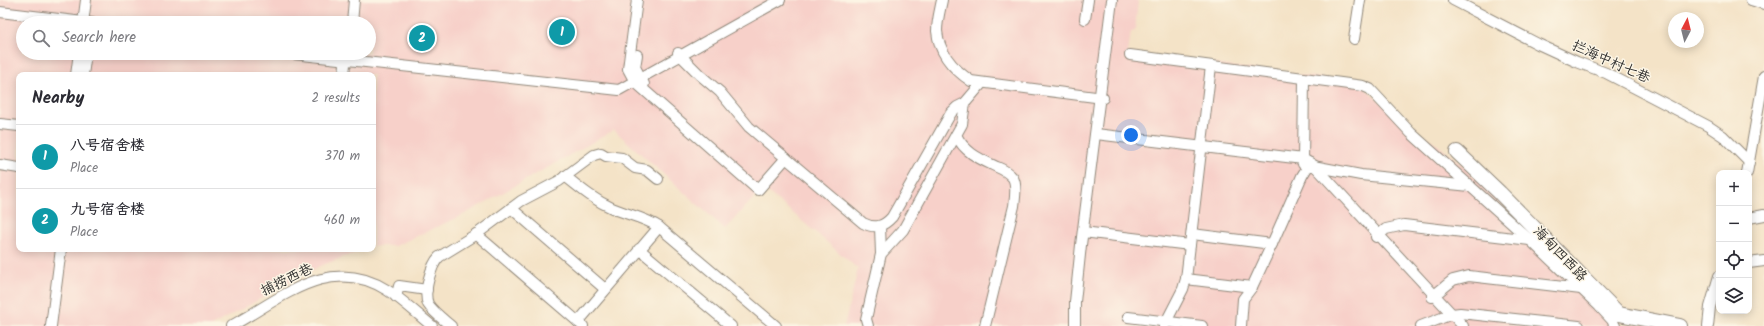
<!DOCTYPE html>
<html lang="en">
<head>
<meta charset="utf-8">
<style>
  :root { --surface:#fff; --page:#f2f2f3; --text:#2b2b33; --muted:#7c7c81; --line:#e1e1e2; --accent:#b45309 }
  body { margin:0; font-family:Kalam,"LXGW WenKai TC",sans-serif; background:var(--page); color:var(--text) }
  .controls { position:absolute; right:12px; bottom:12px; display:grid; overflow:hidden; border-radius:8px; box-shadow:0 2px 10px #0003 }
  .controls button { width:36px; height:36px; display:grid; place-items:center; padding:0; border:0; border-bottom:1px solid var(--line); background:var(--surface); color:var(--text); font:20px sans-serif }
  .compass { position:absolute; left:1668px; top:12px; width:36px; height:36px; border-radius:50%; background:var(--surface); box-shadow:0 2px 10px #0003; rotate:7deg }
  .you { position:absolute; left:1131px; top:135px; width:14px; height:14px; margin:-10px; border:3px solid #fff; border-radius:50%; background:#1a73e8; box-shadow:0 0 0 6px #1a73e833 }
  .badge { display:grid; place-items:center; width:26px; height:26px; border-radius:50%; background:var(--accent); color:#fff; font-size:13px; font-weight:700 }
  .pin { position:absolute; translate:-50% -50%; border:2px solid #fff; box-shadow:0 1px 4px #0006 }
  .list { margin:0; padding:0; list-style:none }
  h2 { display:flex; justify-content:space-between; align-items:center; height:52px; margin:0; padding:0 16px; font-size:17px }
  h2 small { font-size:13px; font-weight:400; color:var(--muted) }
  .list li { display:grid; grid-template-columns:26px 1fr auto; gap:12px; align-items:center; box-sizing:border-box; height:64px; padding:0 16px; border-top:1px solid var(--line) }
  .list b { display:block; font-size:15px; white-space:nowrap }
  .list p { margin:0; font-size:13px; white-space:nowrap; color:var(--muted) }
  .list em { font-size:13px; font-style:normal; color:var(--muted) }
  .icon { flex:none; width:22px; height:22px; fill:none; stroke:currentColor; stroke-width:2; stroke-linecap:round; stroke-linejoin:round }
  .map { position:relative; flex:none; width:1764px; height:326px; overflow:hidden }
  .search { position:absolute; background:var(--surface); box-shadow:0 2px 10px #0003; left:16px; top:16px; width:360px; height:44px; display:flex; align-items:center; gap:10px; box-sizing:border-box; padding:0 14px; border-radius:22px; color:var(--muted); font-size:15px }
  .panel { position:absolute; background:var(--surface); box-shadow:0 2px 10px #0003; left:16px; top:72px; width:360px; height:180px; border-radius:8px }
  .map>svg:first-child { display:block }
  .built { fill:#f7d0c9; fill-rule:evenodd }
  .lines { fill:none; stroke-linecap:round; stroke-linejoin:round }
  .street-casing { stroke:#908779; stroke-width:12 }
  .secondary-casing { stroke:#908779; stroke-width:16 }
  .street { stroke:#fff; stroke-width:10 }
  .secondary { stroke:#fff; stroke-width:14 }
  .labels { text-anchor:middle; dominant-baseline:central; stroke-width:3; stroke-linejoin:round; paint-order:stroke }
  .street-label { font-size:14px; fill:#2b2b2b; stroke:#fcf5e5 }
</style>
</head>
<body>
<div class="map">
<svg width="1764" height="326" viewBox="0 0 1764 326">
  <rect width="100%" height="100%" fill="#fcf5e5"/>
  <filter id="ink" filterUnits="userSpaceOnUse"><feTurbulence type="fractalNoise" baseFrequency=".025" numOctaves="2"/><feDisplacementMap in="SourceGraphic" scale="8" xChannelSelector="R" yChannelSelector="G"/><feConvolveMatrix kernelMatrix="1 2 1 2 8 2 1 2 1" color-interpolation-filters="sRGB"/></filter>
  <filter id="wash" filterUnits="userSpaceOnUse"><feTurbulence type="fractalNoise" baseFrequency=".012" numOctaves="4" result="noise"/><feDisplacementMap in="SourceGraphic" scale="16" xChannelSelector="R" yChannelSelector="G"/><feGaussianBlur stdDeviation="0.9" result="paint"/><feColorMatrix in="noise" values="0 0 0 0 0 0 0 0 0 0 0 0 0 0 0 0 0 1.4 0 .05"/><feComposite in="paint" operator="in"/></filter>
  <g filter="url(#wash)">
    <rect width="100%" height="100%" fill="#f4e3c7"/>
    <path class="built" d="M0,0H1138L1135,31L1131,32L1128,53L1359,83L1415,131L1430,139L1466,168L1621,326H844L858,269L814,231L763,188L725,229L614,130L465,214L395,246H373V75H19V249H365L320,266L211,326H0ZM23,23H369V53H23Z"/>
  </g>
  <g filter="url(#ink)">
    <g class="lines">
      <defs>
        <g id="street">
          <polyline points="637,0 628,69 635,82 758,190 786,158"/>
          <path d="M942,0C940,10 937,21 937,31C939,54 953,69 971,81L1103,98"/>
          <polyline points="1453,0 1538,44 1577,62 1606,73 1708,126 1723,136 1749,162"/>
          <polyline points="1751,0 1764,4"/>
          <polyline points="0,12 92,23"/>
          <polyline points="1085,19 1088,0"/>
          <polyline points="83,23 86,0"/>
          <polyline points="352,23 354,0"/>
          <polyline points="1354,39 1360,0"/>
          <polyline points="284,53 619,90 780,0"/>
          <path d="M678,53L700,75L720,92L749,127L863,223C875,229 883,227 892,217L951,113L957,107L965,103L982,83"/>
          <polyline points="637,55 635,67 644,84"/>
          <polyline points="1130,55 1341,83 1363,86 1370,89 1411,133 1530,240 1599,306 1612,320 1615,326"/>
          <polyline points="76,75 79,53"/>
          <polyline points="83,75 86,53"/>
          <polyline points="344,75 346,53"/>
          <polyline points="0,124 19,126"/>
          <polyline points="1096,134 1303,159 1315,166 1463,326"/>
          <path d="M956,135C965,153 980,159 997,167C1002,169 1009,173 1013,178C1017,185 1015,198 1014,206L985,326"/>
          <polyline points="1303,164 1304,78"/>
          <polyline points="0,165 19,168"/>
          <polyline points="1313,166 1361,175 1470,186"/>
          <polyline points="1747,173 1764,76"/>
          <path d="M565,176C580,188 594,200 612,208C628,215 644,217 659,227L776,326"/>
          <polyline points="511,208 605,289"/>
          <polyline points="1749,218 1764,215"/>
          <polyline points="880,226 881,254"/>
          <polyline points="1083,232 1190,245"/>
          <polyline points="476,234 583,326"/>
          <polyline points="1192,234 1272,244 1302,176 1310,163"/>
          <polyline points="1376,237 1386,229 1404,225 1530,240"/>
          <polyline points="639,249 731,326"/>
          <polyline points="1749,263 1764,261"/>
          <polyline points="1186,279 1252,287"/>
          <polyline points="396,297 399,286 427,290"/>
          <polyline points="1432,297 1453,280 1469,276 1581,289"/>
          <polyline points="1128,317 1202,326"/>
          <polyline points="578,322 659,227"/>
          <polyline points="51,326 61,249"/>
          <path d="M231,326C280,300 329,253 387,290C403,300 417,314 432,326"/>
          <path d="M451,326C444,320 433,312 428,304C423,293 431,265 439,257L478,233L521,201L559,181L594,155L601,153L606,156L622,158L635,168L647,170L658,179"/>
          <polyline points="868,326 866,319 881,254 903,230 962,124 965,103"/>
          <polyline points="1075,326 1075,302 1081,245 1112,0"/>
          <polyline points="1164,326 1183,289 1186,279 1211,66"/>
          <polyline points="1241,326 1243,299 1252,287 1272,244"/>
          <polyline points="1421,326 1452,314 1460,313 1579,326"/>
          <polyline points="1708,326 1710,307 1719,276"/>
        </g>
        <polyline id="secondary" points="1457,152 1500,193 1619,314 1680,326"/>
      </defs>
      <use href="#street" class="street-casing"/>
      <use href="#secondary" class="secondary-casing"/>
      <use href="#street" class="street"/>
      <use href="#secondary" class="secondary"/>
    </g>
  </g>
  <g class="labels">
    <g class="street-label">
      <text transform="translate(1611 62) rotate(24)">拦海中村七巷</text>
      <text transform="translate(1560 254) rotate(46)">海甸四西路</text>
      <text transform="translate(287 280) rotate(-26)">捕捞西巷</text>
    </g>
  </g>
</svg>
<div class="controls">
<button>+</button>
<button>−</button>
<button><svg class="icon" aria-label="locate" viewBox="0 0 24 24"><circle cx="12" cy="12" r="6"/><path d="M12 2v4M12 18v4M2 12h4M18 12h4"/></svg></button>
<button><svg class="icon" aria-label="layers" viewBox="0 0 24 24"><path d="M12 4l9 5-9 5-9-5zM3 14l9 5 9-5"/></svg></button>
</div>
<svg class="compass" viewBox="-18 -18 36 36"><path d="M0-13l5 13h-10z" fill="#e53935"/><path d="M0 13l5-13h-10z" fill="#7c7c81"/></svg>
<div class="you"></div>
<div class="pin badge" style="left:562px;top:32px;background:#0f9aa8">1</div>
<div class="pin badge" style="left:422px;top:38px;background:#0f9aa8">2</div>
<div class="search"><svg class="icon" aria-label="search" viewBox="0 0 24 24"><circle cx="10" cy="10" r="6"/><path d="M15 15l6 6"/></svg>Search here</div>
<section class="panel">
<h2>Nearby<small>2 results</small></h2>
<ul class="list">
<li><span class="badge" style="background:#0f9aa8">1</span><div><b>八号宿舍楼</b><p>Place</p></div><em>370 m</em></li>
<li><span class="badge" style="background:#0f9aa8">2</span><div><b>九号宿舍楼</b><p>Place</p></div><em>460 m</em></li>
</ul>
</section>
</div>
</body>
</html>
